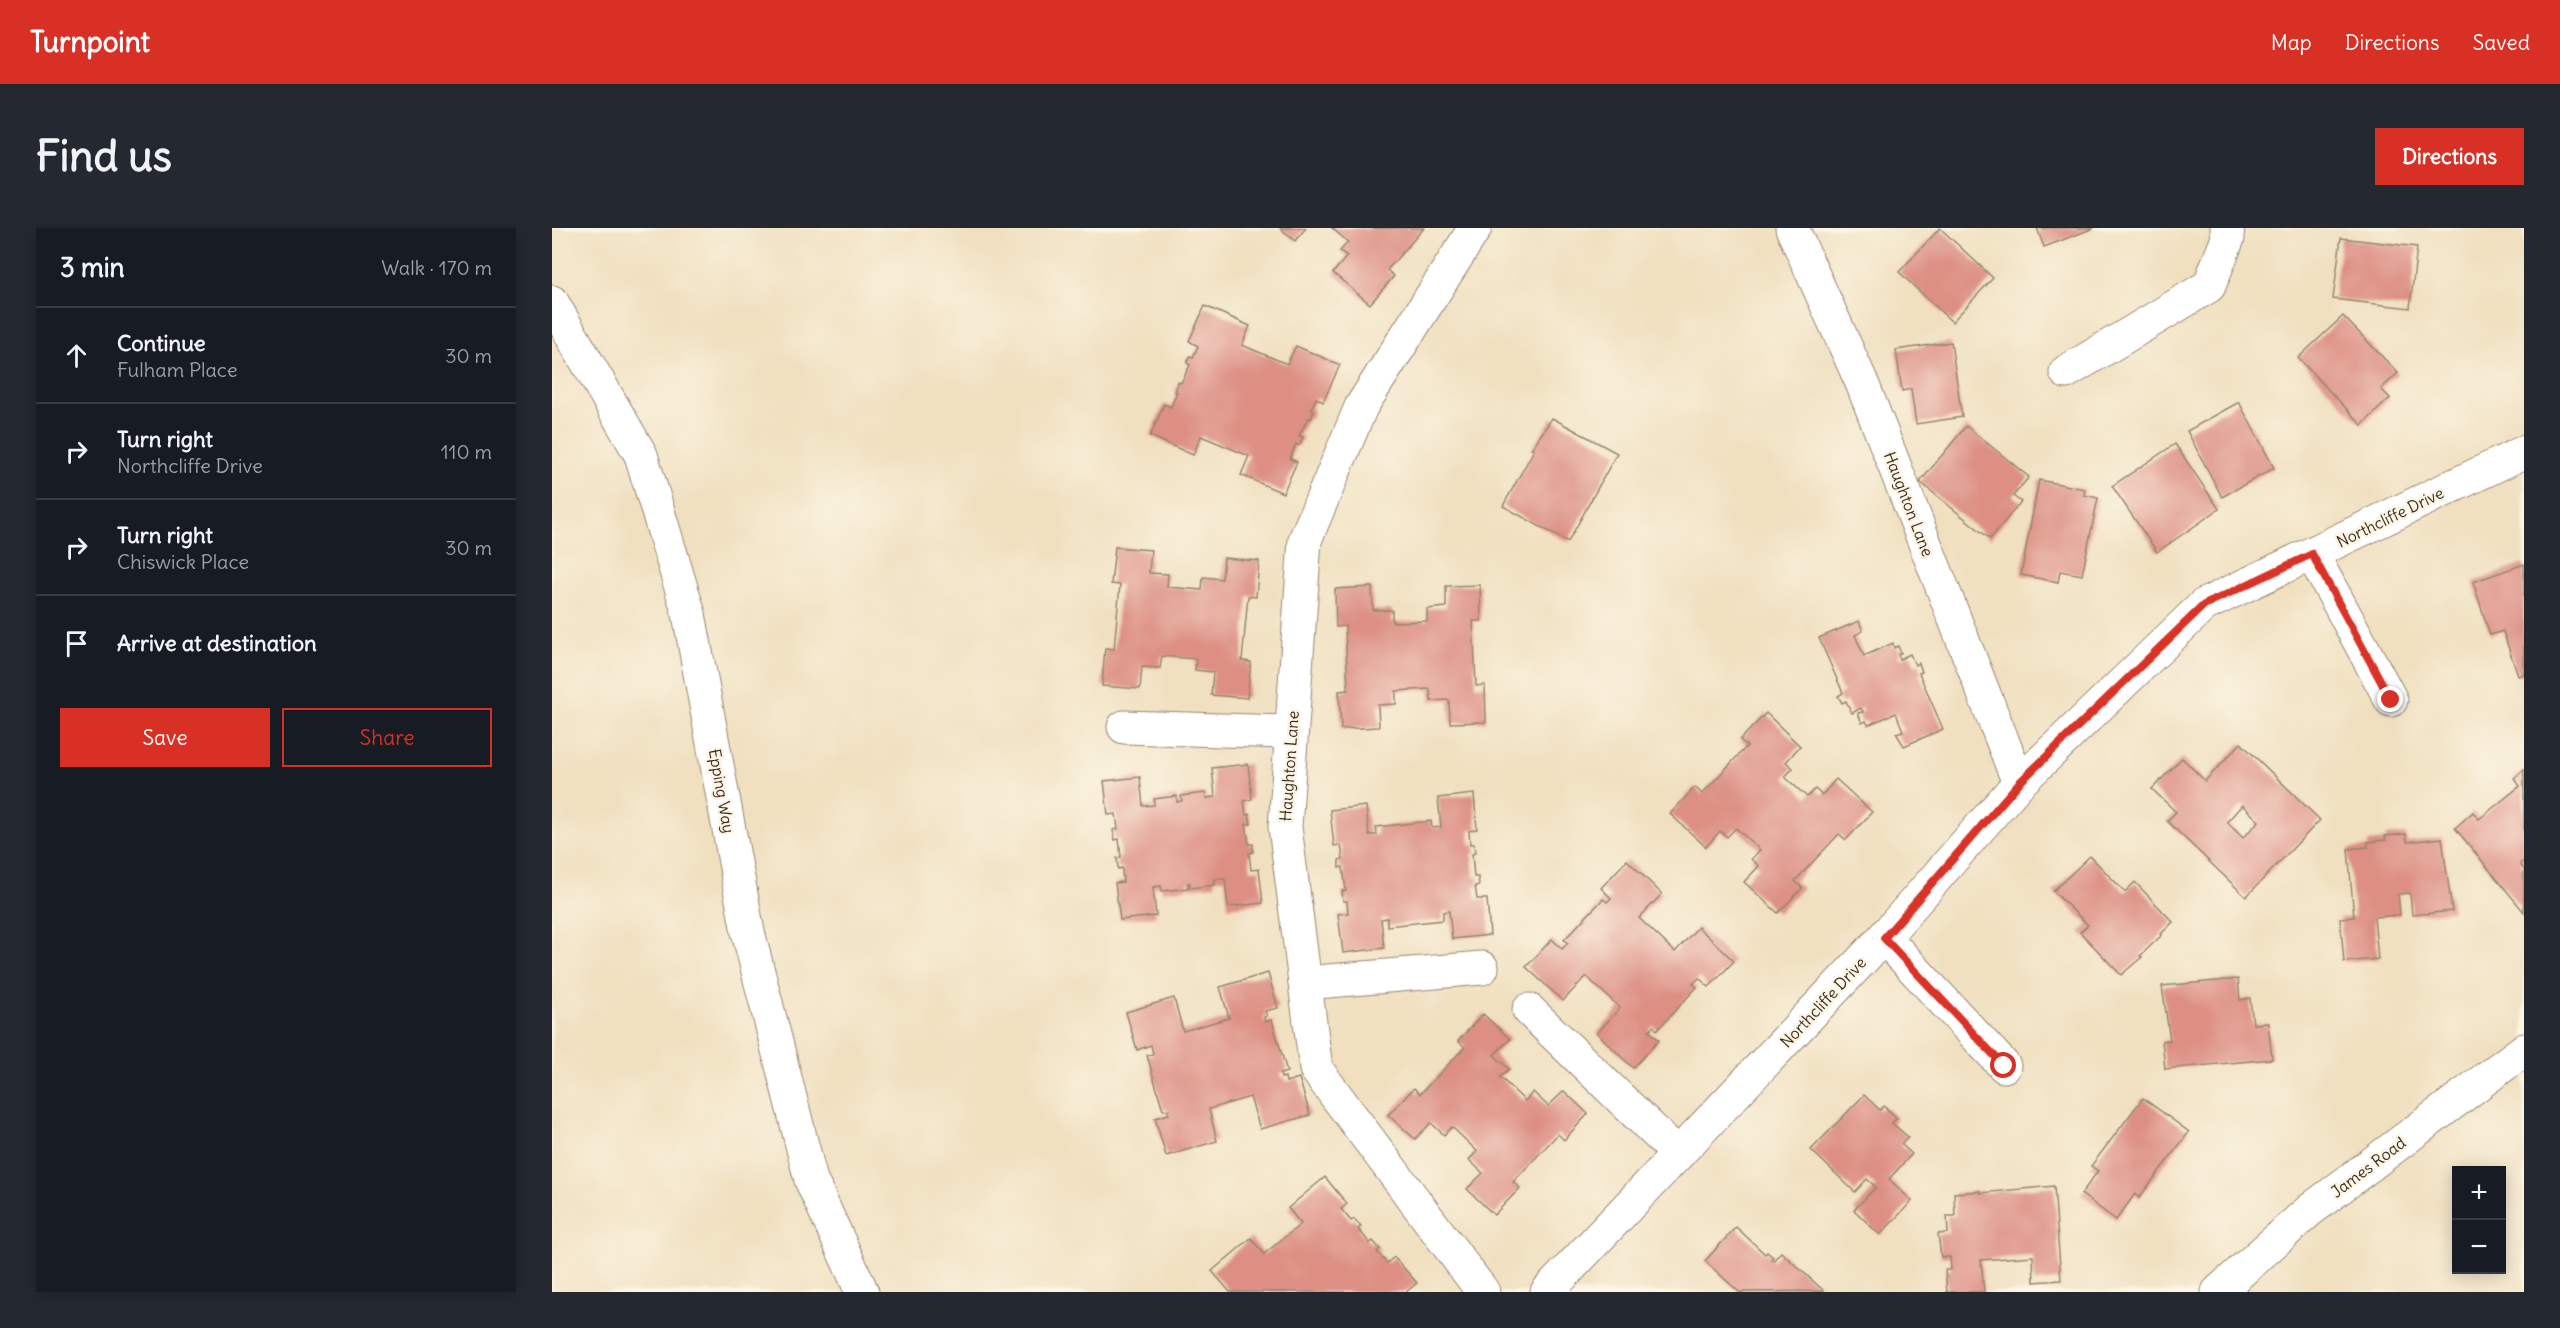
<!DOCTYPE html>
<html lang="en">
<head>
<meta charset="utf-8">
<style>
  :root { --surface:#171b24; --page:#242831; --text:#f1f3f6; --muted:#9ea1a6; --line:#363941; --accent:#d93025 }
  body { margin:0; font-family:Delius,sans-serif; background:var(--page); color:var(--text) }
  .controls { position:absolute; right:18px; bottom:18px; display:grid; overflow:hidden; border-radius:0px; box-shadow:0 3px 15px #0003 }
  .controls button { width:54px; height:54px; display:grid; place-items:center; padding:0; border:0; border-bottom:2px solid var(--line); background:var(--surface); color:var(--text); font:30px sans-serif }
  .stop { position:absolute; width:18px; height:18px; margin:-14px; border:4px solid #d93025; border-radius:50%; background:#fff }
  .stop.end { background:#d93025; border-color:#fff; box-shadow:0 2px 6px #0008 }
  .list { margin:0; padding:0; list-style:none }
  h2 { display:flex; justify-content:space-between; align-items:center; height:78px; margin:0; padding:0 24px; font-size:26px }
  h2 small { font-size:20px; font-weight:400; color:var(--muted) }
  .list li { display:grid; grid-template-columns:39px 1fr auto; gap:18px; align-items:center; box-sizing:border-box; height:96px; padding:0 24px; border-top:2px solid var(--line) }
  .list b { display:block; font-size:22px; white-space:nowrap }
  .list p { margin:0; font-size:20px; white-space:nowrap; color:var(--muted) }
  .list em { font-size:20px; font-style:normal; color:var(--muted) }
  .actions { display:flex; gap:12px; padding:18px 24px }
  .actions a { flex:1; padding:14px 0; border:2px solid var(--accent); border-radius:0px; text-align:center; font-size:21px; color:var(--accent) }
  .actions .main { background:var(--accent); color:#fff }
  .icon { flex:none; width:33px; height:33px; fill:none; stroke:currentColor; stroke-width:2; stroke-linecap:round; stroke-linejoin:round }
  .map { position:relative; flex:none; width:1972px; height:1064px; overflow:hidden; border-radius:0px }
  header { display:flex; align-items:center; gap:36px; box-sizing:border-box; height:84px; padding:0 30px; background:var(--accent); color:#fff }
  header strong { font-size:28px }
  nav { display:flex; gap:33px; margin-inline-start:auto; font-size:21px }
  .intro { display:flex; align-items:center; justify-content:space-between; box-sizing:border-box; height:144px; padding:0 36px }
  h1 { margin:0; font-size:42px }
  .button { padding:15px 27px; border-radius:0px; background:var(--accent); color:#fff; font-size:21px; font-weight:700 }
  main { display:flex; gap:36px; padding:0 36px }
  aside { flex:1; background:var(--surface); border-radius:0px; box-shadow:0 3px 15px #0003 }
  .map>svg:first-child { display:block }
  .building { fill:#dd8f83; fill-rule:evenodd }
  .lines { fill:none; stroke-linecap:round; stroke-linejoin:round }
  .minor-casing { stroke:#96856f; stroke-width:35 }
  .minor { stroke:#fff; stroke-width:33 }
  .route { stroke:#d93025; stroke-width:8 }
  .labels { text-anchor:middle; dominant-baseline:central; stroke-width:5; stroke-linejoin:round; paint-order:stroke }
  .street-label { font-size:16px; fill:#3b2a1e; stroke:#fcf5e5 }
</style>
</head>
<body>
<header>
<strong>Turnpoint</strong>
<nav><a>Map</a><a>Directions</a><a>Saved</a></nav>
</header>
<div class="intro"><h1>Find us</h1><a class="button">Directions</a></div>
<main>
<aside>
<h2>3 min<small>Walk · 170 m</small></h2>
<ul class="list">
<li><svg class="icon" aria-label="ahead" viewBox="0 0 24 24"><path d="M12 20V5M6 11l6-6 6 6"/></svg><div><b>Continue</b><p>Fulham Place</p></div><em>30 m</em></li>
<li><svg class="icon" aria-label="right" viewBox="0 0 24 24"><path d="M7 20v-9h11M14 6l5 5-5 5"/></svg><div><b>Turn right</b><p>Northcliffe Drive</p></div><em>110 m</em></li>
<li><svg class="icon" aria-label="right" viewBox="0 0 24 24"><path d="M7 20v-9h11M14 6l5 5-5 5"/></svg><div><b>Turn right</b><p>Chiswick Place</p></div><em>30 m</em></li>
<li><svg class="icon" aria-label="arrive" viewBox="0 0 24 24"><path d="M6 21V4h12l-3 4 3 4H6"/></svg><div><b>Arrive at destination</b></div></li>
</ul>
<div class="actions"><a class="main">Save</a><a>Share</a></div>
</aside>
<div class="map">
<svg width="1972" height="1064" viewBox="0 0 1972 1064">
  <rect width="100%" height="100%" fill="#fcf5e5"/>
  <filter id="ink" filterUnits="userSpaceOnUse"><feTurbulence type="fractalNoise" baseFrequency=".0167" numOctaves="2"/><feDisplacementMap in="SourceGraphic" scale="12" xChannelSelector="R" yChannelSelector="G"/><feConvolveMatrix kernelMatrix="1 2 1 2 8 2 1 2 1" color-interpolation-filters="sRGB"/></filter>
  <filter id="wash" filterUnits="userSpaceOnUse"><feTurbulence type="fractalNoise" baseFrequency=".008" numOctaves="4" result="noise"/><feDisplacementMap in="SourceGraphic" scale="24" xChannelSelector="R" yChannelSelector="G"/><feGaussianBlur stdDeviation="1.35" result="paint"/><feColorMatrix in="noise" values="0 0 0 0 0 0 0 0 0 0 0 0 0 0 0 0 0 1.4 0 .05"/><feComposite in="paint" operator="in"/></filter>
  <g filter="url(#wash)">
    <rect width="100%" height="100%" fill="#f0e0c0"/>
    <g id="blocks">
      <g class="building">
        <polygon points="728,0 754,0 743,13"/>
        <polygon points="780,0 872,0 835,42 842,48 818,76 781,45 795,28 788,23 796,14"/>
        <polygon points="1388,0 1441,50 1400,94 1347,44"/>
        <polygon points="1485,0 1542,0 1492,19"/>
        <polygon points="1789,10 1865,19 1858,80 1781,71"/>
        <polygon points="653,78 698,98 690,117 735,136 744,118 788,137 771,174 764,170 759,181 762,182 759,191 756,190 747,208 751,209 747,218 744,216 738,231 745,234 731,265 689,247 697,228 649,208 641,227 598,208 612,176 619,179 625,164 623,164 626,154 629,155 638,137 635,135 638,128 641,129 646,118 637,113"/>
        <polygon points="1791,88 1846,145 1829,161 1838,170 1810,197 1746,130"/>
        <polygon points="1399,114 1410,189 1364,196 1359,161 1350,163 1344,122"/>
        <polygon points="1687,174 1722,240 1670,269 1635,203"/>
        <polygon points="1000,190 1065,225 1016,314 951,278 982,222 979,221"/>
        <polygon points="1414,198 1477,249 1461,268 1469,274 1438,311 1368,254"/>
        <polygon points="1623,216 1667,281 1605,324 1560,258"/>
        <polygon points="1487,252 1533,261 1532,267 1546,270 1530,347 1508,343 1506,354 1469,347"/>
        <polygon points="563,319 599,322 597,345 616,346 615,359 650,362 651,349 670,351 672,330 707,333 704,369 696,368 690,433 699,434 695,470 659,467 661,444 643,442 644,431 610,428 608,440 590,439 588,461 550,458 553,420 562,421 568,357 559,356"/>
        <polygon points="1972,336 1972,446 1966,448 1951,403 1938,407 1921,354"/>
        <polygon points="928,357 929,393 921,393 924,458 933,457 934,494 898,495 897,472 879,473 878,461 844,463 844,476 826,477 827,499 789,501 787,463 796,462 793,398 784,399 783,361 820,359 821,382 840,382 840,394 875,393 875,381 894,379 894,358"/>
        <polygon points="1307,393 1311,403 1303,407 1312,428 1341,415 1342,420 1346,418 1349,425 1346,426 1348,431 1358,426 1363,437 1367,435 1370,444 1367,445 1391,501 1352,518 1344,505 1351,503 1344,485 1316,497 1314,493 1310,495 1306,485 1311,484 1309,480 1300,485 1294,473 1290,475 1286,468 1291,465 1267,410"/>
        <polygon points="1214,485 1248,518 1234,534 1241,540 1233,549 1255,569 1263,561 1270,567 1284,551 1320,584 1294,612 1287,606 1243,653 1250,660 1226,685 1192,654 1207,638 1199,631 1208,622 1184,600 1175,609 1168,603 1154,619 1118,586 1143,559 1150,566 1195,518 1188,512"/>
        <path d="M1689,515L1768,592L1694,669L1615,593L1624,584L1600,561L1630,530L1653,553ZM1690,577L1707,593L1691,610L1675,594Z"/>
        <polygon points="696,536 700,571 692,573 694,587 697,586 699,596 694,596 697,616 701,616 701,624 697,625 699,642 707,641 711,675 676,679 673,651 663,651 663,657 638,660 638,655 636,655 636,660 610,663 609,658 601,659 604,688 568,692 563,655 571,654 570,640 566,641 565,630 569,629 567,611 563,612 561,602 566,601 564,586 556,587 552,553 588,549 591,578 602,577 602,571 625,568 625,574 630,573 629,568 653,565 654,570 663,569 660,540"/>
        <polygon points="1972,542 1972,633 1968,636 1972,641 1972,684 1903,600 1921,584 1927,591 1968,558 1962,550"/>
        <polygon points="922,566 925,601 917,603 918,616 922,616 923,625 920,626 922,649 926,649 927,657 923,658 925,671 935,671 938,707 900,711 897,683 891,684 891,692 835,698 835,690 829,691 832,720 791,725 786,686 796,685 795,673 791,673 790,663 794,663 791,639 787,640 787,632 791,631 789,617 782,618 778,582 814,578 817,607 825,607 824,599 879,593 880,600 889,599 886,570"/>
        <polygon points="1854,606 1855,614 1890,610 1900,683 1860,687 1858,665 1846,666 1848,687 1822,689 1826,731 1792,734 1788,690 1802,689 1796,621 1816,619 1816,614 1834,612 1833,608"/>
        <polygon points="1538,628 1573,664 1583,654 1621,694 1609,706 1610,707 1588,728 1590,729 1569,747 1528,704 1536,697 1501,663"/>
        <polygon points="1075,632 1110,666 1087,690 1123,724 1146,699 1182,733 1157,759 1147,750 1141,756 1145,759 1105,802 1101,798 1097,803 1107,812 1081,840 1045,805 1068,780 1034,748 1011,773 974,739 1000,711 1010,721 1016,715 1012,712 1051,671 1055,674 1059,670 1049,660"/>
        <polygon points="716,745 726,780 713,783 715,788 712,789 713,794 720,792 735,844 728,846 729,850 733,849 734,854 747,850 758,887 708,901 698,869 657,881 665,913 614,928 603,890 617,886 615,882 618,881 611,882 595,827 601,826 599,817 585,822 574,784 622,770 631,803 677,790 668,759"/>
        <polygon points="1686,751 1688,772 1698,770 1701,796 1716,795 1720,831 1613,841 1610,813 1618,812 1610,758"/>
        <polygon points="931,786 958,811 942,827 957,841 948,849 973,873 981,864 996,878 1012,863 1036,886 1012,912 1006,906 961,954 968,960 942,987 915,961 931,945 917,932 925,923 900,899 892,907 879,895 863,911 836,887 862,860 868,866 913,819 906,813"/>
        <polygon points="1312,867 1328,882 1332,878 1345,890 1340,895 1356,909 1349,916 1360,926 1337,951 1360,973 1328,1007 1302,982 1324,959 1315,951 1303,964 1259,922"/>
        <polygon points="1591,870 1637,904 1587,970 1583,966 1564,992 1529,966 1546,943 1539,938"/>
        <polygon points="773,949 795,976 789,981 799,993 802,991 809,998 806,1001 818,1015 821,1013 828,1021 825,1024 835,1035 842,1029 865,1055 854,1064 678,1064 660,1043 699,1010 712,1026 749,996 736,980"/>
        <polygon points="1502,958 1509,1052 1482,1054 1481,1028 1429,1032 1432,1064 1395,1064 1393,1042 1399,1042 1398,1029 1389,1029 1386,1006 1396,1005 1395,988 1403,988 1402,965 1428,963 1428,965"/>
        <polygon points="1184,999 1213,1026 1215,1024 1221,1029 1219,1031 1221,1033 1229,1024 1272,1063 1187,1064 1153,1033"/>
      </g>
    </g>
  </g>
  <g filter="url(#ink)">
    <use href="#blocks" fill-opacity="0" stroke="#96856f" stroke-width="1.5"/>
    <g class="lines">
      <defs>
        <g id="minor">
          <polyline points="923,0 809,179 753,312 733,599 764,841 931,1064"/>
          <polyline points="1240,0 1310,155 1467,555"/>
          <polyline points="0,74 89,227 137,386 196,704 259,952 310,1064"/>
          <polyline points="1514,144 1657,58 1676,10 1675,0"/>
          <polyline points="1760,326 1839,472"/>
          <polyline points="572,499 739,504"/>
          <polyline points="1332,709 1452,838"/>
          <polyline points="753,755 930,740"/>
          <polyline points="977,782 1126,926"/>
          <polyline points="995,1064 1332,709 1467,555 1652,377 1972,224"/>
          <polyline points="1666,1064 1758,982 1972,822"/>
        </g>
      </defs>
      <use href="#minor" class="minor-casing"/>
      <use href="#minor" class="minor"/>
    </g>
  </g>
  <g class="lines" filter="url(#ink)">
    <polyline class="route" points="1452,838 1332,710 1467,555 1652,377 1760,326 1839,472"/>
  </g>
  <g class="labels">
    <g class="street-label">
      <text transform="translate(1357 276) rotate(69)">Haughton Lane</text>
      <text transform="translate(1838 289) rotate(-26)">Northcliffe Drive</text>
      <text transform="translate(737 538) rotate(-86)">Haughton Lane</text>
      <text transform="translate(170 563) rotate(80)">Epping Way</text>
      <text transform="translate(1271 774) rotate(-47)">Northcliffe Drive</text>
      <text transform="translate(1816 939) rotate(-37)">James Road</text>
    </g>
  </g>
</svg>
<div class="controls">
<button>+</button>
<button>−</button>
</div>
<div class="stop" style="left:1452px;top:838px"></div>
<div class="stop end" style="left:1839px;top:472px"></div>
</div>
</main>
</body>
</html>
